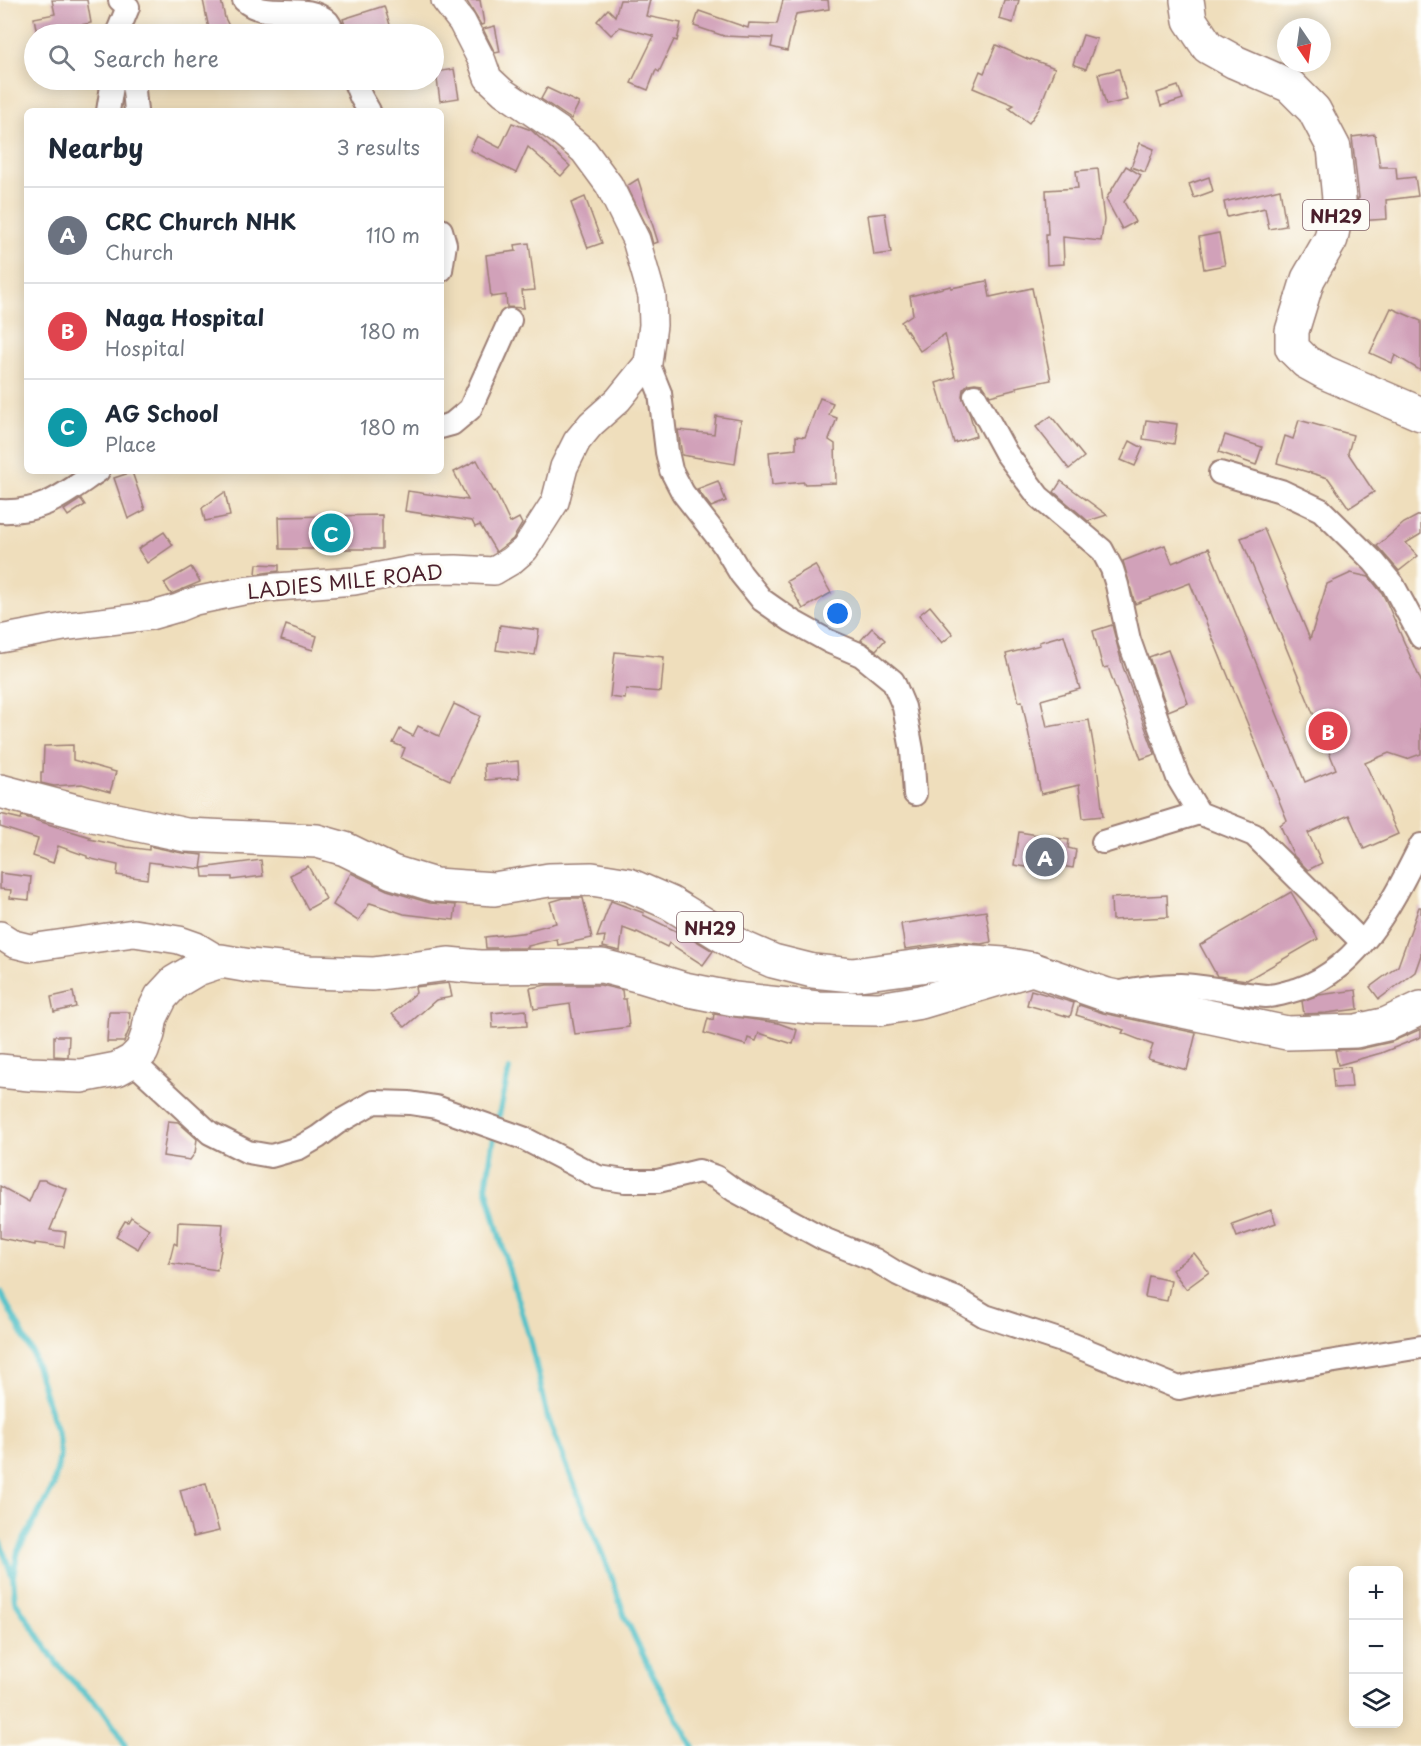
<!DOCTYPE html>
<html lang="en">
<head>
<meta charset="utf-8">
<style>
  :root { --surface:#fff; --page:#f2f2f3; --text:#1f2937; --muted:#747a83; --line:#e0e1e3; --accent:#1f6fb2 }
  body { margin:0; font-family:"Playpen Sans",sans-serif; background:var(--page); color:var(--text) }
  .controls { position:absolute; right:18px; bottom:18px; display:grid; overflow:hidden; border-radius:9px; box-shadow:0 3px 15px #0003 }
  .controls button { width:54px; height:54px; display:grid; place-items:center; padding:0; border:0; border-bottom:2px solid var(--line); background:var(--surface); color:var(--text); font:30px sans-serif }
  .compass { position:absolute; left:1277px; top:18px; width:54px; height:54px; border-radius:50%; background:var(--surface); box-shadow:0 3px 15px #0003; rotate:167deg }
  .you { position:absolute; left:838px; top:614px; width:21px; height:21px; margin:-15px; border:4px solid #fff; border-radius:50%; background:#1a73e8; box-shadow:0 0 0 9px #1a73e833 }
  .badge { display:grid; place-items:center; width:39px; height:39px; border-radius:50%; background:var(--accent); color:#fff; font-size:20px; font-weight:700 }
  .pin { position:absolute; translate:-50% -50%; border:3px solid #fff; box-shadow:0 2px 6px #0006 }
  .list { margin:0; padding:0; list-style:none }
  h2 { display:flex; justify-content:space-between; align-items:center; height:78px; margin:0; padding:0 24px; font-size:26px }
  h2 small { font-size:20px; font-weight:400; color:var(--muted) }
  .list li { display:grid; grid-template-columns:39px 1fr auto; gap:18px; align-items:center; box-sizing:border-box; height:96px; padding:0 24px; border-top:2px solid var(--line) }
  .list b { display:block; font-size:22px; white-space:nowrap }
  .list p { margin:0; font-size:20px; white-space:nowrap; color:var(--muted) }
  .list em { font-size:20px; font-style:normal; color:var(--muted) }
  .icon { flex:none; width:33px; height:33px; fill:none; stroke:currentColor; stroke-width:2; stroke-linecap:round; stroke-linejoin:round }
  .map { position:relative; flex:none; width:1421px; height:1746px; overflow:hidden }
  .search { position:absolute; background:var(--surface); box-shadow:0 3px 15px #0003; left:24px; top:24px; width:420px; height:66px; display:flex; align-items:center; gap:15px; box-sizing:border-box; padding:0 21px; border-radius:33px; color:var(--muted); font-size:22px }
  .panel { position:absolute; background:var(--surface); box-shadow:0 3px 15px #0003; left:24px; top:108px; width:420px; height:366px; border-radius:9px }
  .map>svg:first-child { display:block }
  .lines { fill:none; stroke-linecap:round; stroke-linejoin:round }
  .stream { stroke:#53c1c8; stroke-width:6 }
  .building { fill:#d1a1b9 }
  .minor-casing { stroke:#9c7e74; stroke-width:26 }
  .tertiary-casing { stroke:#9c7e74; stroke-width:30 }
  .primary-casing { stroke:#9c7e74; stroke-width:36 }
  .trunk-casing { stroke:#9c7e74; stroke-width:36 }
  .minor { stroke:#fff; stroke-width:22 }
  .tertiary { stroke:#fff; stroke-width:27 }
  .primary { stroke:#fff; stroke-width:33 }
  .trunk { stroke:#fff; stroke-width:33 }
  .labels { text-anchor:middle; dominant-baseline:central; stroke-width:6; stroke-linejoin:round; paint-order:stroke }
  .shield { fill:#fdfcf7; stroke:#806168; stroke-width:1.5 }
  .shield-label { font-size:18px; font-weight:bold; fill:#4a1f2b }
  .street-label { font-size:20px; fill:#4a1f2b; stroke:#fdfcf7 }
</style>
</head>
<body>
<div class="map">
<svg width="1421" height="1746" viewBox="0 0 1421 1746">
  <rect width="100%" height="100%" fill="#fdfcf7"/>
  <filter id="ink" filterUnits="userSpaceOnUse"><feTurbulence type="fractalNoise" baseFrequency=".0167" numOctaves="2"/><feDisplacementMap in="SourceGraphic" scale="12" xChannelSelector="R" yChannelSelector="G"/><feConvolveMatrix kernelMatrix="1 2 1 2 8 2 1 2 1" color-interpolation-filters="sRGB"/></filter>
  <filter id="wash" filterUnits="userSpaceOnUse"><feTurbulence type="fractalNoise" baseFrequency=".008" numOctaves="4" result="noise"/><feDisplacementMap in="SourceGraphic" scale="24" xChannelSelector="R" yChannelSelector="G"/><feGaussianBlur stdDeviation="1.35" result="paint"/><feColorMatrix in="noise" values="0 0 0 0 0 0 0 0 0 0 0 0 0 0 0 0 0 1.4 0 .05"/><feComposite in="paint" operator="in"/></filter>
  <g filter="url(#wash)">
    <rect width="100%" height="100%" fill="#efdebc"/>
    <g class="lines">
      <g class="stream">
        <polyline points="509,1069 493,1143 486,1187 503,1249 530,1339 548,1418 584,1510 611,1576 625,1617 653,1676 693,1746"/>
        <polyline points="0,1292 32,1352 58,1436 60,1457 53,1487 18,1551 13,1576 15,1601 58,1665 79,1688 102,1709 119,1733 125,1746"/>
        <polyline points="0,1542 12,1575"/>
      </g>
    </g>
    <g id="blocks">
      <g class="building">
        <polygon points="52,0 87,0 91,23 76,26 78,34 37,34 34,18 55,14"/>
        <polygon points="203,0 221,0 225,18 233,34 210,34"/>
        <polygon points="466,0 480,0 484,24 481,25"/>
        <polygon points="620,0 650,0 646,16 681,23 677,41 674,40 659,72 656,70 648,90 631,83 654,36 620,27 611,35 597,21 608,9 615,16"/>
        <polygon points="783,0 828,0 829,9 796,14 787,51 771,47 773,38 724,36 694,26 699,11 748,28 749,23 777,24"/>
        <polygon points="1004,0 1019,0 1013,23 999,19"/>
        <polygon points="384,6 391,28 371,34 348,34 343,19"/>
        <polygon points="495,26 500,52 495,53 483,29"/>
        <polygon points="1083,35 1097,39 1086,69 1073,64"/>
        <polygon points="996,45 1030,60 1031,59 1055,68 1039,109 1029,123 1009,108 1014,105 973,88 980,71 984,73"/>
        <polygon points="454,69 459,98 440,101 436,72"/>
        <polygon points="1119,69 1127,100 1106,105 1098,74"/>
        <polygon points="1178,86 1183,99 1161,106 1157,93"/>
        <polygon points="547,88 579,103 571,119 541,99"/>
        <polygon points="512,123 531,130 570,166 561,176 528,147 516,173 470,150 477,136 500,148"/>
        <polygon points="1375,134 1380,167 1396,167 1397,179 1415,177 1418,196 1386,200 1387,219 1357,221 1357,206 1358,198 1359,198 1352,137"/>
        <polygon points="1140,143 1154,149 1145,172 1131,167"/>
        <polygon points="1126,166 1141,175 1124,202 1135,222 1122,229 1106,199"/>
        <polygon points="1098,169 1104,220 1101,241 1063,237 1064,264 1047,265 1046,234 1048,234 1046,190 1078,188 1076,171"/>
        <polygon points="1209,177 1213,191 1194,198 1189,184"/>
        <polygon points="638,179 658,242 653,244 650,233 627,186"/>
        <polygon points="1280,189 1286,226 1269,229 1265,208 1227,217 1224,202"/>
        <polygon points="585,197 602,243 588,248 571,203"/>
        <polygon points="885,213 891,253 874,255 868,215"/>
        <polygon points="1219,233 1225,265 1204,269 1199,237"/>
        <polygon points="529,243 535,290 522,291 524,308 507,307 506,295 491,297 486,255 516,251 515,245"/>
        <polygon points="987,281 990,297 1032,288 1051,380 1016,387 1017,389 990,396 982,384 975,383 968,384 963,389 962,396 970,415 976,436 954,443 936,383 955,377 945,334 920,351 901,322 913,314 910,296 951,286 951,288"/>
        <polygon points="1391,308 1421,321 1421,371 1395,355 1392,363 1370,353"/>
        <polygon points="820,398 833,403 829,415 837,418 829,440 835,444 836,483 804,484 804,482 772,485 769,452 796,449 796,436 805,437"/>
        <polygon points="716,416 741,420 735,464 682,455 678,430 714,434"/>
        <polygon points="1051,416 1084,457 1069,469 1036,427"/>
        <polygon points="1146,420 1177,424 1174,444 1143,439"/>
        <polygon points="1299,420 1353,435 1348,453 1374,492 1349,508 1328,478 1277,463 1285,436 1293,439"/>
        <polygon points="1225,435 1262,447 1256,465 1219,452"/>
        <polygon points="1130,441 1143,448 1135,466 1121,460"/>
        <polygon points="477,460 494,492 495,491 510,523 519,518 522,524 513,539 496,552 480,525 475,527 472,521 405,511 408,491 468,500 454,472"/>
        <polygon points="132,472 145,510 128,519 114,478"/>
        <polygon points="718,481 726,501 711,507 697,489"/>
        <polygon points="1061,481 1107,515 1088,521 1054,492"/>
        <polygon points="225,492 230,516 205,521 202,508"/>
        <polygon points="81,499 85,505 68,516 64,510"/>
        <polygon points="1421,514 1421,534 1406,543 1418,556 1399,571 1377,546 1404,523"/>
        <polygon points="382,515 382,549 280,549 279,517"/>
        <polygon points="1264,529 1310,639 1327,584 1351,573 1369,577 1382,593 1387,603 1421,681 1421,754 1407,759 1389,753 1365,763 1398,834 1364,849 1349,815 1308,833 1322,863 1308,870 1294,856 1280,825 1287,820 1190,583 1135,604 1123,561 1165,545 1172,563 1209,548 1305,782 1336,769 1241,538"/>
        <polygon points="164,532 173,545 147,563 138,549"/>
        <polygon points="257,564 279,565 279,571 256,574"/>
        <polygon points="815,565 831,593 803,609 787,581"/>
        <polygon points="191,567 200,582 171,594 164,583"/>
        <polygon points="930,606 953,634 942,643 919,615"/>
        <polygon points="286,625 317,636 313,650 281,640"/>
        <polygon points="500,625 539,630 535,655 496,650"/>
        <polygon points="1112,625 1123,667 1155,754 1141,759 1108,667 1103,668 1093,631"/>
        <polygon points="872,628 885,640 876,650 861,640"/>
        <polygon points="1064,635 1080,689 1041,700 1047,727 1089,720 1097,766 1103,816 1083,818 1079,785 1041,794 1022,701 1019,702 1006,654 1040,645 1039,642"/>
        <polygon points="1168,650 1188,703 1168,711 1149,657"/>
        <polygon points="615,652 664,657 661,692 626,689 625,699 610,697"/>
        <polygon points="454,704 480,716 450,780 401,758 405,748 393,743 400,729 413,736 418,726 439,736"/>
        <polygon points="73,745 73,760 116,772 110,792 82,784 54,786 41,783 41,772 43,772 44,746"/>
        <polygon points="518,761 519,778 485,780 484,764"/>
        <polygon points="0,814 21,819 22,816 90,837 89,839 127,847 149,850 149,846 182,853 203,855 201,869 149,862 147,879 117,875 118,865 87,858 87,856 58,846 53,863 33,856 38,839 0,827"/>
        <polygon points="1019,832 1069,840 1068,848 1076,850 1073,868 1061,866 1060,873 1014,865"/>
        <polygon points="261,860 263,876 232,880 232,877 203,877 202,868"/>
        <polygon points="308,866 326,899 308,909 290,875"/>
        <polygon points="0,873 31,877 29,900 10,898 11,890 0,889"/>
        <polygon points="351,873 387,890 430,903 456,905 454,920 404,914 370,903 358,921 333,905"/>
        <polygon points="1291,892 1318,939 1247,980 1217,976 1200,945"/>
        <polygon points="1167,895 1168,917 1112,920 1111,898"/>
        <polygon points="564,898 583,898 592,938 558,945 557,939 528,946 528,948 486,948 485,937 529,932 529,930 556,923 550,902"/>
        <polygon points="611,901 644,913 643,915 684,935 685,934 713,951 703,965 669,943 667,947 637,932 636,933 623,928 620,951 603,947 605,936 597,937"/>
        <polygon points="1419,907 1421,907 1421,955 1415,972 1379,999 1370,987 1398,966"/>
        <polygon points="986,911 991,942 981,944 957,942 905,949 901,924"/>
        <polygon points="449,983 452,997 436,1000 405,1027 392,1014 416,993 415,987"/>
        <polygon points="547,985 600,985 622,990 623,999 626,999 629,1027 575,1034 570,1004 534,1009 530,988"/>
        <polygon points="1031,990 1074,1003 1070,1017 1027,1005"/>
        <polygon points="1356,990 1358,1009 1326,1013 1304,1014 1302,1001 1319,995"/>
        <polygon points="73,992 76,1007 54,1012 51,997"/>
        <polygon points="1079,1005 1103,1013 1196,1033 1187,1070 1148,1059 1153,1045 1122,1033 1124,1030 1076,1015"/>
        <polygon points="526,1010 527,1026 493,1028 492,1013"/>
        <polygon points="109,1012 130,1012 129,1030 124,1042 107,1042"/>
        <polygon points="714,1014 778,1023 797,1030 793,1044 759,1033 756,1041 748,1038 746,1045 704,1033 708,1018 713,1020"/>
        <polygon points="1421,1029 1421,1037 1381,1053 1338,1065 1335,1050 1360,1049 1391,1042"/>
        <polygon points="54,1036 69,1036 68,1057 54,1056"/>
        <polygon points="1350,1067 1352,1087 1334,1088 1332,1068"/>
        <polygon points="168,1121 178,1122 197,1139 195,1153 190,1160 163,1156"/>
        <polygon points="38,1180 44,1180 67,1189 50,1230 66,1232 64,1247 35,1243 35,1245 0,1238 0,1186 29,1202"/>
        <polygon points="1271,1210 1276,1223 1237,1237 1232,1224"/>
        <polygon points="131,1217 149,1229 138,1249 116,1236 125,1221 128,1222"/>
        <polygon points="178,1222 223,1224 221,1250 217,1270 169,1263 174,1243 177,1245"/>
        <polygon points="1194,1253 1209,1272 1186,1289 1172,1270"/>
        <polygon points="1149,1276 1171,1281 1167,1301 1145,1297"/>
        <polygon points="206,1483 219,1531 193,1537 180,1490"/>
      </g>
    </g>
  </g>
  <g filter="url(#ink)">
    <use href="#blocks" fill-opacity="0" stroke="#9c7e74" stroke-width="1.5"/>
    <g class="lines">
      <defs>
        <g id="minor">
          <path d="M244,0C266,22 306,0 328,22C331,26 333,31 335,34"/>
          <polyline points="117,34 128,7 120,0"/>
          <polyline points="133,80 136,111"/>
          <polyline points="354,80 361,97 369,111"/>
          <polyline points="108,111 113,80"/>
          <polyline points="441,230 445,244 441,270"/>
          <polyline points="648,363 660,393 667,452 671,470 683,493 723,544 741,574 762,600 792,621 828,641 861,655 893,681 904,707 912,750 915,794"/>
          <polyline points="975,396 1006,453 1039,497 1102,550 1112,569 1117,585 1129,640 1178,778 1199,813 1254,835 1362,942"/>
          <polyline points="441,427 452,424 470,409 510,320"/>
          <polyline points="1220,473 1281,491 1321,510 1374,562 1393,585 1421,637"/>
          <path d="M0,511C44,513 64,494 98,471"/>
          <polyline points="1103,842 1199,813"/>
          <path d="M1117,993C1138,988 1158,985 1180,985C1209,986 1237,994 1266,996C1273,996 1281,994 1288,992C1357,976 1392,903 1421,845"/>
          <polyline points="132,1061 210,1133 248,1152 271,1156 299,1148 318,1137 337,1123 374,1102 410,1103 436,1107 523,1138 598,1177 625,1181 658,1181 699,1171 716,1177 734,1190 826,1240 875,1260 898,1274 921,1285 955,1298 985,1316 1071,1344 1179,1388 1206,1382 1421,1347"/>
        </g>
        <g id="tertiary">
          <polyline points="0,639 69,626 150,616 178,608 195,601 243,591 277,587 354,581 411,570 456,569 494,571 511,561 525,549 555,502 564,467 577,441 591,424 618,400 648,363 653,325 652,296 636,240 609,185 584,151 560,131 503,92 488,78 482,61 462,22 445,0"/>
          <polyline points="0,935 14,944 30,948 134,933 179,940 196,946 221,961"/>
        </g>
        <polyline id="primary" points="0,1071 30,1074 81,1076 117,1069 132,1061 142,1051 148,1034 151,1017 161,997 175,982 197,969 221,961 250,966 309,972 373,974 448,964 479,967 602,966 641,976 684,989 734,999 818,1008 879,1009 921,1002 1032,969"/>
        <g id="trunk">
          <polyline points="1187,0 1190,20 1208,47 1235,62 1290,86 1314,110 1334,148 1339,199 1331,239 1308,279 1292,331 1292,348 1306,362 1326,373 1421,414"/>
          <polyline points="0,791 79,812 186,835 317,841 345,849 392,872 435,885 494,889 549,880 592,879 629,885 670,903 743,948 773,961 813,971 852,975 959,961 1004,964 1032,969 1107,995 1287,1033 1356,1031 1387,1024 1421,1008"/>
        </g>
      </defs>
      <use href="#minor" class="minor-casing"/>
      <use href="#tertiary" class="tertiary-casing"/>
      <use href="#primary" class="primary-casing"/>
      <use href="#trunk" class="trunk-casing"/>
      <use href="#minor" class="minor"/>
      <use href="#tertiary" class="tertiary"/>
      <use href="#primary" class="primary"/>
      <use href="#trunk" class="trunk"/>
    </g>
  </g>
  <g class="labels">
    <g class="shield">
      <rect x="1303" y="200" width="66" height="30" rx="4.5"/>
      <rect x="677" y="912" width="66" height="30" rx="4.5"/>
    </g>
    <g class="shield-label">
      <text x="1336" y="215">NH29</text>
      <text x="710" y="927">NH29</text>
    </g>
    <g class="street-label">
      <text transform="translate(345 581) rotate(-6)">LADIES MILE ROAD</text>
    </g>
  </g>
</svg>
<div class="controls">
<button>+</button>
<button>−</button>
<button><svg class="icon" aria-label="layers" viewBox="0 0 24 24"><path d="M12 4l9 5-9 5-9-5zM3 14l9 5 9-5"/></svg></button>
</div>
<svg class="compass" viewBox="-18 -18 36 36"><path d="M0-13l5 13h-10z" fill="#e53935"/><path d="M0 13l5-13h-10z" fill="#747a83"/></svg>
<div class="you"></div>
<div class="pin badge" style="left:1045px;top:857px;background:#6b7280">A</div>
<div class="pin badge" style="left:1328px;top:731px;background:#e0444e">B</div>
<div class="pin badge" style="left:331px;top:533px;background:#0f9aa8">C</div>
<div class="search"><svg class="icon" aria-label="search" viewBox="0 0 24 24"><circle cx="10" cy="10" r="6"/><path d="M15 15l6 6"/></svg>Search here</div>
<section class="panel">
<h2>Nearby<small>3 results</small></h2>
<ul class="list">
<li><span class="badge" style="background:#6b7280">A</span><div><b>CRC Church NHK</b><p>Church</p></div><em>110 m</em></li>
<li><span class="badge" style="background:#e0444e">B</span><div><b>Naga Hospital</b><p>Hospital</p></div><em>180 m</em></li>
<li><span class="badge" style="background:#0f9aa8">C</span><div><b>AG School</b><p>Place</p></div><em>180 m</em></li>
</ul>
</section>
</div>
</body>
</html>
